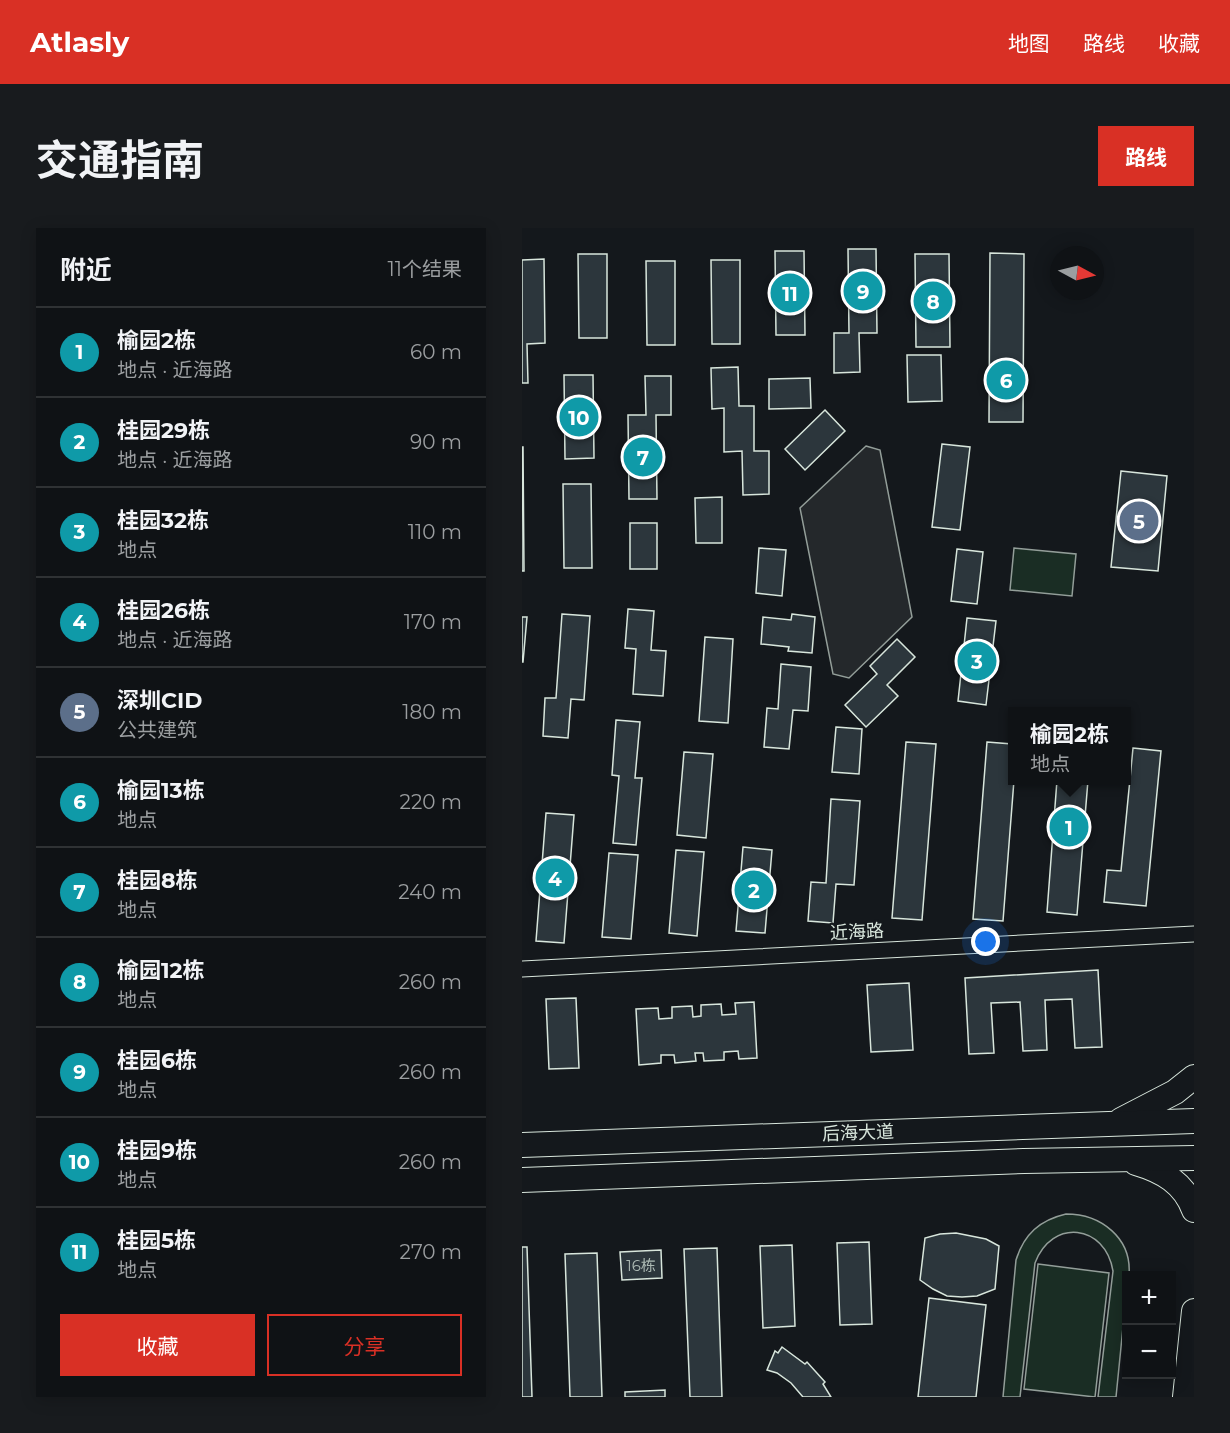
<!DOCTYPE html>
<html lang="zh">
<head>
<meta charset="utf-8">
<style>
  :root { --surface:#0f1215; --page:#181b1e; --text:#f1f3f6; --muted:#9b9ea0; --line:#2f3234; --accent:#d93025 }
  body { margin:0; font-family:Montserrat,"Noto Sans SC",sans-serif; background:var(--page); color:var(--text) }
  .controls { position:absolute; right:18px; bottom:18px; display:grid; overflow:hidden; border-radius:0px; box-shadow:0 3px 15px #0003 }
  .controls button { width:54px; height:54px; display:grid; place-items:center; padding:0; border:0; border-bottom:2px solid var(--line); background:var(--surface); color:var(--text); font:30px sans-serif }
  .compass { position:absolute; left:528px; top:18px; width:54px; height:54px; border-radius:50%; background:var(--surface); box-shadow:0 3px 15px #0003; rotate:97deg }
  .you { position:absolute; left:464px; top:714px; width:21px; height:21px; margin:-15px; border:4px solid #fff; border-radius:50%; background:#1a73e8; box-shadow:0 0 0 9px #1a73e833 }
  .badge { display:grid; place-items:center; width:39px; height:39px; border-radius:50%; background:var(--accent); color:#fff; font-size:20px; font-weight:700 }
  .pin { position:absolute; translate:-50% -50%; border:3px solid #fff; box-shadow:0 2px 6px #0006 }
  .popup { position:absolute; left:486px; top:479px; width:123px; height:78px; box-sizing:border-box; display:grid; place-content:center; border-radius:0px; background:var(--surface); filter:drop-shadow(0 2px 4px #0005); font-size:20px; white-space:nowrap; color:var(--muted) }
  .popup b { font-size:22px; color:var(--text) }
  .popup::after { content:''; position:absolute; left:50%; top:100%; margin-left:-12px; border:12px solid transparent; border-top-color:var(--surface) }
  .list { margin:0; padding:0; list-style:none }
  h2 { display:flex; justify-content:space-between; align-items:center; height:78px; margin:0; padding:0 24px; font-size:26px }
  h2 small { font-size:20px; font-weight:400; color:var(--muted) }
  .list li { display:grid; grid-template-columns:39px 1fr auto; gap:18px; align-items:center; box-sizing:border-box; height:90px; padding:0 24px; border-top:2px solid var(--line) }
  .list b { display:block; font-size:22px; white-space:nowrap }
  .list p { margin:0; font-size:20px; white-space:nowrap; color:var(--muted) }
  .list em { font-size:20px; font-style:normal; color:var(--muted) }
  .actions { display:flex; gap:12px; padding:18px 24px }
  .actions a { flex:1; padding:14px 0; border:2px solid var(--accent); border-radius:0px; text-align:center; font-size:21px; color:var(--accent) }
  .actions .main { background:var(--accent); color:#fff }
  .map { position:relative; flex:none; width:672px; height:1169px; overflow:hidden; border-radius:0px }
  header { display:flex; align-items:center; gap:36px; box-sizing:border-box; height:84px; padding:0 30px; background:var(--accent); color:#fff }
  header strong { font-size:28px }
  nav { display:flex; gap:33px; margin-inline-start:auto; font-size:21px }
  .intro { display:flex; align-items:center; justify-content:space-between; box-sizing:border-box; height:144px; padding:0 36px }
  h1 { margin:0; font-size:42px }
  .button { padding:15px 27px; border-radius:0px; background:var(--accent); color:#fff; font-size:21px; font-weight:700 }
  main { display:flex; gap:36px; padding:0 36px }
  aside { flex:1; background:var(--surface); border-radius:0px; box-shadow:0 3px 15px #0003 }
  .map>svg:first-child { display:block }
  .green { fill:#1a2d24; stroke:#939e99; stroke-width:1.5 }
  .parking { fill:#24282b; stroke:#939e99; stroke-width:1.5 }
  .building { fill:#2c363c; stroke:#d8e6dc; stroke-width:1.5 }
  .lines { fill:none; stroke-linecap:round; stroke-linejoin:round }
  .street-casing { stroke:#d8e6dc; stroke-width:17 }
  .primary-casing { stroke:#d8e6dc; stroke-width:26 }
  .street { stroke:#14181c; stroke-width:15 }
  .primary { stroke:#14181c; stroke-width:24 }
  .labels { text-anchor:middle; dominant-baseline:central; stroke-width:4.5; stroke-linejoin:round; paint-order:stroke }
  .number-label { font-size:15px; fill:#adbab4 }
  .street-label { font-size:18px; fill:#d8e6dc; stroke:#14181c }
</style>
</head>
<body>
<header>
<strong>Atlasly</strong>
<nav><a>地图</a><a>路线</a><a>收藏</a></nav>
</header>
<div class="intro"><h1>交通指南</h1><a class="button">路线</a></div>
<main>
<aside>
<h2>附近<small>11个结果</small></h2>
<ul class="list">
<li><span class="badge" style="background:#0f9aa8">1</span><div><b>榆园2栋</b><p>地点 · 近海路</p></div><em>60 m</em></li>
<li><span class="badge" style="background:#0f9aa8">2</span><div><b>桂园29栋</b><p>地点 · 近海路</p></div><em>90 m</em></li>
<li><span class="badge" style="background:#0f9aa8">3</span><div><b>桂园32栋</b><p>地点</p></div><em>110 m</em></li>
<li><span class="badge" style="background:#0f9aa8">4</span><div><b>桂园26栋</b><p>地点 · 近海路</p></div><em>170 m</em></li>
<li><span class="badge" style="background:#5c6f8a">5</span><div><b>深圳CID</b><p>公共建筑</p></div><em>180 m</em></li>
<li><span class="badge" style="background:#0f9aa8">6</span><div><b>榆园13栋</b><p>地点</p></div><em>220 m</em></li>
<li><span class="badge" style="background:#0f9aa8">7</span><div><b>桂园8栋</b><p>地点</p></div><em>240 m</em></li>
<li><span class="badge" style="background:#0f9aa8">8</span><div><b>榆园12栋</b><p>地点</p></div><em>260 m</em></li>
<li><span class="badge" style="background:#0f9aa8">9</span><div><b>桂园6栋</b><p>地点</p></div><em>260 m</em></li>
<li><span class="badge" style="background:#0f9aa8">10</span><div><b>桂园9栋</b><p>地点</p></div><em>260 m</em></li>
<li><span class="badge" style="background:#0f9aa8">11</span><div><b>桂园5栋</b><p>地点</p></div><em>270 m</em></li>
</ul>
<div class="actions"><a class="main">收藏</a><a>分享</a></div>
</aside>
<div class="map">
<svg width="672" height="1169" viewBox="0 0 672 1169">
  <rect width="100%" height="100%" fill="#14181c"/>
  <g class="green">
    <polygon points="492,320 554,326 550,368 488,362"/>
    <path d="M544,986C579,986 610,1010 607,1047L604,1048V1069L594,1169H576L591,1043C583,996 530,990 513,1035L498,1169H481L494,1032C502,1006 518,992 544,986Z"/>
    <polygon points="516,1036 587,1045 573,1169 502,1161"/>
  </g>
  <polygon class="parking" points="344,218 358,222 390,389 327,450 311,446 278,280"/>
  <g class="building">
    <polygon points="326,21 354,21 355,105 337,105 338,144 312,145 312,105 327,105"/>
    <polygon points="253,23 282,23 283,107 254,107"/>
    <polygon points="468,25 502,26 501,194 467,194"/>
    <polygon points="56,26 85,26 85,110 57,110"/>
    <polygon points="393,26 427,26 428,119 394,119"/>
    <polygon points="22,31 23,115 5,116 6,155 0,155 0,32"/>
    <polygon points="189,32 218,32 218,116 190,116"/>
    <polygon points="124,33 153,33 153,117 125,117"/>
    <polygon points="385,127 419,127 420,173 386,174"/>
    <polygon points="216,139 217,178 232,178 232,223 247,223 247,266 221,267 220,223 202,224 202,180 190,181 189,140"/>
    <polygon points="42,147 71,147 72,230 43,231"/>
    <polygon points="123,148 149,148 149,187 134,187 135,271 107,271 106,187 124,187"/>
    <polygon points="288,150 289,180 247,181 247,151"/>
    <polygon points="303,182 323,203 283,242 263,221"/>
    <polygon points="420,216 448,219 438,302 410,299"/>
    <polygon points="0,219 1,219 2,343 0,343"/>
    <polygon points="599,243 645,248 636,343 589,339"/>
    <polygon points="41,256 69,256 70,340 42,340"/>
    <polygon points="200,269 200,315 174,315 173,270"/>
    <rect x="108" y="295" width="27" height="46"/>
    <polygon points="237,320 264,322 260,368 234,365"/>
    <polygon points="435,321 461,324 455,376 429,373"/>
    <polygon points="106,381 132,383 129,422 144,423 141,468 111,466 114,421 103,420"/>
    <polygon points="40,386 68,388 62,472 49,471 46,510 21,508 23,470 34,470"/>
    <polygon points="270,386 293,389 290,425 266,423 267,419 239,416 241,389 269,392"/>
    <polygon points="0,389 5,389 1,434 0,434"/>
    <polygon points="445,390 474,393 464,477 436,473"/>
    <polygon points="183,409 211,411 206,495 177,493"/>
    <polygon points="375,411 393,429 365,457 376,468 344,499 323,477 355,446 348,438"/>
    <polygon points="259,436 289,439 286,483 271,482 267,521 242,519 245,480 256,481"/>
    <polygon points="94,492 118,494 113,550 120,550 114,617 91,615 97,548 90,547"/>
    <polygon points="314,499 340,501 337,546 310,544"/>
    <polygon points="384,514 414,516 400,692 370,690"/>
    <polygon points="465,514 490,516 490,552 492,552 481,693 451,691"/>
    <polygon points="611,520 639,523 624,678 582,674 585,642 599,643"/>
    <polygon points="162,524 191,526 184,610 155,607"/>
    <polygon points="535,552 566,552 555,687 525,684"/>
    <polygon points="309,571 338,573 332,657 314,656 311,695 286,693 289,654 304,655"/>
    <polygon points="24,585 52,587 42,715 14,713"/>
    <polygon points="221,619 250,622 243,705 214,703"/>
    <polygon points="154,622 182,624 175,708 147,705"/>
    <polygon points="87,625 116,627 109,711 80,709"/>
    <polygon points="576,742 580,819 553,820 550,771 523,772 525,822 501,823 498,774 469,775 472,825 447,826 443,750"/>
    <polygon points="387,755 391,822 349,824 345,757"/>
    <polygon points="54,770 57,840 27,841 24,771"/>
    <polygon points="232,774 235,830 217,831 216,823 202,824 202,832 182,833 181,825 173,825 174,833 153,835 152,827 139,827 139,835 117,837 114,781 136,780 137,791 150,790 150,779 170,778 171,789 179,788 179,777 199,776 200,787 214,786 213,775"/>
    <polygon points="434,1005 464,1011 477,1018 473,1061 455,1068 440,1069 425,1068 411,1061 398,1052 403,1010 418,1006"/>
    <polygon points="347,1014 350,1096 318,1097 315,1015"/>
    <polygon points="270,1017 273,1098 241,1100 238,1018"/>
    <polygon points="0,1019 5,1019 10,1169 0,1169"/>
    <polygon points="195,1020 200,1169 168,1169 162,1021"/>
    <polygon points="139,1022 140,1050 100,1052 98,1024"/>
    <polygon points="75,1025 80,1169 48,1169 43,1026"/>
    <polygon points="407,1070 464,1077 454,1169 396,1169"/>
    <polygon points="260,1119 283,1136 285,1134 303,1154 301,1156 309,1169 281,1169 269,1155 255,1145 245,1142 253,1123 256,1125"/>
    <polygon points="143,1162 143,1169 103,1169 103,1164"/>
  </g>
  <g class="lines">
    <defs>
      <polyline id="street" points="0,741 672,706"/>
      <g id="primary">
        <polyline points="599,892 653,864 672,849"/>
        <polyline points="0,917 672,893"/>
        <path d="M614,935C641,943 662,955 672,982"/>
        <polyline points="0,952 502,933 672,930"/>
        <polyline points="663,1169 672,1083"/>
      </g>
    </defs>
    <use href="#street" class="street-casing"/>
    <use href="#primary" class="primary-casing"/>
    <use href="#street" class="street"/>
    <use href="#primary" class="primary"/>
  </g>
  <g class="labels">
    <g class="number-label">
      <text x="119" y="1037">16栋</text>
    </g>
    <g class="street-label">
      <text transform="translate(335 704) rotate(-3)">近海路</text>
      <text transform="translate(336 905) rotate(-2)">后海大道</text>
    </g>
  </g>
</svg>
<div class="controls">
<button>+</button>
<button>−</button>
</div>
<svg class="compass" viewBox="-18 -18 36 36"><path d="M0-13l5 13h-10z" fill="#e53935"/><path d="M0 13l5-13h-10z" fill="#9b9ea0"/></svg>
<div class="you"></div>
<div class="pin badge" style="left:547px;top:599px;background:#0f9aa8">1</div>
<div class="popup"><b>榆园2栋</b>地点</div>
<div class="pin badge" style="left:232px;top:662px;background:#0f9aa8">2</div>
<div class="pin badge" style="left:455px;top:433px;background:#0f9aa8">3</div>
<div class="pin badge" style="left:33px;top:650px;background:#0f9aa8">4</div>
<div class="pin badge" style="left:617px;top:293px;background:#5c6f8a">5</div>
<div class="pin badge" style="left:484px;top:152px;background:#0f9aa8">6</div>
<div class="pin badge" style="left:121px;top:229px;background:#0f9aa8">7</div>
<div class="pin badge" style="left:411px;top:73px;background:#0f9aa8">8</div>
<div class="pin badge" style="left:341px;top:63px;background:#0f9aa8">9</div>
<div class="pin badge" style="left:57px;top:189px;background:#0f9aa8">10</div>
<div class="pin badge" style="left:268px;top:65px;background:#0f9aa8">11</div>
</div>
</main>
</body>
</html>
